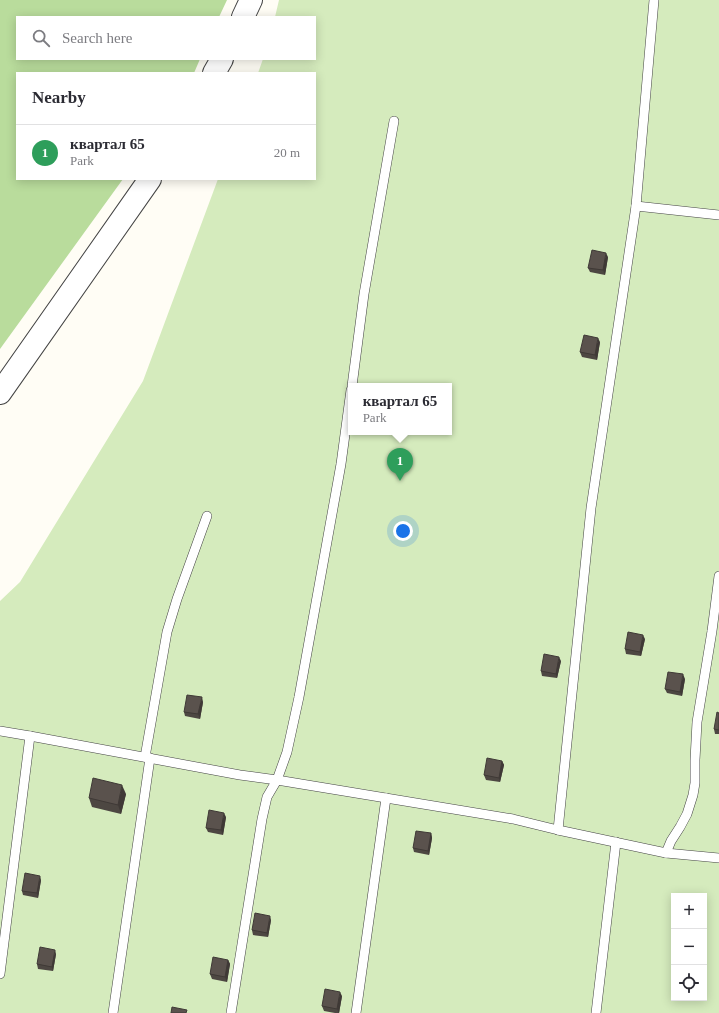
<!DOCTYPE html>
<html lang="en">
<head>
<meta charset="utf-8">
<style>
  :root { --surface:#fff; --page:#f2f2f3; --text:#2b2b33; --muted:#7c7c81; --line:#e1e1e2; --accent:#c4262e }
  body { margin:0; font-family:"Times New Roman",serif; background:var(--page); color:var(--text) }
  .controls { position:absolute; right:12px; bottom:12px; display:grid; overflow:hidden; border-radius:0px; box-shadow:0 2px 10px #0003 }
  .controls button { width:36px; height:36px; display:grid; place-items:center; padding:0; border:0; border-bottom:1px solid var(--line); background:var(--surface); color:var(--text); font:20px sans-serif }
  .you { position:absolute; left:403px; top:531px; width:14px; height:14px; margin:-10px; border:3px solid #fff; border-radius:50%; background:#1a73e8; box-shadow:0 0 0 6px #1a73e833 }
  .badge { display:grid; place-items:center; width:26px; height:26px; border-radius:50%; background:var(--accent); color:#fff; font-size:13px; font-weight:700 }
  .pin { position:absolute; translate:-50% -33px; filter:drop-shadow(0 1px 2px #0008) }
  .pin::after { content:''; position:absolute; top:21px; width:14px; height:12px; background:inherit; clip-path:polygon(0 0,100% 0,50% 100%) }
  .popup { position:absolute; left:348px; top:383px; width:104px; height:52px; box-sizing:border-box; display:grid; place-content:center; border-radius:0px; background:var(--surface); filter:drop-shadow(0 1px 3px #0005); font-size:13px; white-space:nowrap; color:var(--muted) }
  .popup b { font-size:15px; color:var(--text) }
  .popup::after { content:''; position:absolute; left:50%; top:100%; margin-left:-8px; border:8px solid transparent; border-top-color:var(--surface) }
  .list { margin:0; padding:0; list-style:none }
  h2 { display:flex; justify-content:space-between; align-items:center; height:52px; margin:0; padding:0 16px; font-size:17px }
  h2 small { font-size:13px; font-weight:400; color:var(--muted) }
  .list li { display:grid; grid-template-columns:26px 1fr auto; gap:12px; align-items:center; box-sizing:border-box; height:56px; padding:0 16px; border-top:1px solid var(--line) }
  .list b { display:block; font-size:15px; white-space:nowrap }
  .list p { margin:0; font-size:13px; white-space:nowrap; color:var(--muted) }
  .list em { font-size:13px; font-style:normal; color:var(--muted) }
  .icon { flex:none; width:22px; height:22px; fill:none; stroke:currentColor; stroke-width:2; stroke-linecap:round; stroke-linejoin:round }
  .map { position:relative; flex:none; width:719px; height:1013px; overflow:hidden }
  .search { position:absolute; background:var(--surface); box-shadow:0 2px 10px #0003; left:16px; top:16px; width:300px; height:44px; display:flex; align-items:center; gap:10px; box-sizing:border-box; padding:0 14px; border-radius:0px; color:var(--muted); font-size:15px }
  .panel { position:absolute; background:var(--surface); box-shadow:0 2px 10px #0003; left:16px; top:72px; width:300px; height:108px; border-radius:0px }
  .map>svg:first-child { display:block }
  .green { fill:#d5ebbd; fill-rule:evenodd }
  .forest { fill:#b9dc9c }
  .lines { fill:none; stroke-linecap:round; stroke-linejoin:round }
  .service-casing { stroke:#444; stroke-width:10 }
  .tertiary-casing { stroke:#444; stroke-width:24 }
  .service { stroke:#fff; stroke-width:9 }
  .tertiary { stroke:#fff; stroke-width:22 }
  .wall { fill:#4d4742 }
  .shaded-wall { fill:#3f3936 }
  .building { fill:#5a524d; stroke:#3f3936 }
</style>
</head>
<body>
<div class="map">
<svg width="719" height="1013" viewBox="0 0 719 1013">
  <rect width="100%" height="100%" fill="#fffdf5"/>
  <path class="green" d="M279,0H719V1013H0V601L20,582L143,381L218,179H315V73H258L263,59H315V17H275ZM351,386H449V432H351ZM674,896H704V998H674Z"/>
  <polygon class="forest" points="0,0 227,0 219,17 17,17 17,59 200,59 194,73 17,73 17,179 123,179 0,349"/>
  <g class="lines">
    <defs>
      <g id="service">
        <polyline points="636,206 719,215"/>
        <polyline points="352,386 364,294 394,121"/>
        <polyline points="0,731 30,736 240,775 277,780 513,819 558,830 666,853 719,858"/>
        <polyline points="145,757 167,632 177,599 207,516"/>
        <polyline points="558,830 591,508 636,206 654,0"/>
        <polyline points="666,853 671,841 680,827 687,814 693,795 695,783 695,760 697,722 712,631 719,576"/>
        <polyline points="0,974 30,736"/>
        <polyline points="113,1013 150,758"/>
        <polyline points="231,1013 262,819 267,797 277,780 287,752 299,697 341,464 351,390"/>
        <polyline points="356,1013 386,798"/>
        <polyline points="596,1013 616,842"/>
      </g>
      <g id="tertiary">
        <polyline points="243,17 251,0"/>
        <polyline points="214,73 222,59"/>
        <polyline points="0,393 150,179"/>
      </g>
    </defs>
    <use href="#service" class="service-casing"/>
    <use href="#tertiary" class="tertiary-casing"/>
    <use href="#service" class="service"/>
    <use href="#tertiary" class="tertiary"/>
  </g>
  <g class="wall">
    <polygon points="608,257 605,275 590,272 588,268"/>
    <polygon points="600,342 597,360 582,357 580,352"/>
    <polygon points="645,639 641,656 626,654 625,649"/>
    <polygon points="561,661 557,678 542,676 541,671"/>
    <polygon points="685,679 682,696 667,693 665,689"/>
    <polygon points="203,702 200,719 185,716 184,712"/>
    <polygon points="719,713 719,734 715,734 714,729"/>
    <polygon points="502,761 504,765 500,782 486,780 484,775"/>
    <polygon points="126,794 121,814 92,807 89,798"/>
    <polygon points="226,817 223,835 208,832 206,828"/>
    <polygon points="431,833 432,838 429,855 414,852 413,848"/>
    <polygon points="41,880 38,898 23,895 22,891"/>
    <polygon points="271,920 268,937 253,935 252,930"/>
    <polygon points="56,954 53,971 38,969 37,964"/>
    <polygon points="228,960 230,964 227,982 212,979 210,974"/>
    <polygon points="342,996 339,1013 335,1013 324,1011 322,1006"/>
  </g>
  <g class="shaded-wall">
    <polygon points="606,253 608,257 605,275 603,270"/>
    <polygon points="598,338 600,342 597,360 595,355"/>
    <polygon points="643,635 645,639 641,656 640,652"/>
    <polygon points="559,657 561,661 557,678 556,674"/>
    <polygon points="683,674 685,679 682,696 680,692"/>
    <polygon points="202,697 203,702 200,719 198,714"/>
    <polygon points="502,761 504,765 500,782 499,778"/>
    <polygon points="122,785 126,794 121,814 118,805"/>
    <polygon points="224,813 226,817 223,835 221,830"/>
    <polygon points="431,833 432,838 429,855 428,851"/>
    <polygon points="40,876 41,880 38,898 37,893"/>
    <polygon points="270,916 271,920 268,937 267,933"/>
    <polygon points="55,950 56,954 53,971 52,967"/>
    <polygon points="228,960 230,964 227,982 225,977"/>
    <polygon points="340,992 342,996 339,1013 337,1009"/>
  </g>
  <g class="building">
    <polygon points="592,250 606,253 603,270 588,268"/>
    <polygon points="584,335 598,338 595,355 580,352"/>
    <polygon points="628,632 643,635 640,652 625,649"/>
    <polygon points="544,654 559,657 556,674 541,671"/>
    <polygon points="668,672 683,674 680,692 665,689"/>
    <polygon points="187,695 202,697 198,714 184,712"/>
    <polygon points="717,712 719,713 719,730 714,729"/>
    <polygon points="487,758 502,761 499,778 484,775"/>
    <polygon points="93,778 122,785 118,805 89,798"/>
    <polygon points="209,810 224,813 221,830 206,828"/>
    <polygon points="416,831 431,833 428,851 413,848"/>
    <polygon points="25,873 40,876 37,893 22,891"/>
    <polygon points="255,913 270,916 267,933 252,930"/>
    <polygon points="40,947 55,950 52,967 37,964"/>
    <polygon points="213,957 228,960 225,977 210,974"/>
    <polygon points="325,989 340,992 337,1009 322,1006"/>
    <polygon points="172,1007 187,1010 186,1013 171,1013"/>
  </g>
</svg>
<div class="controls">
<button>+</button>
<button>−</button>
<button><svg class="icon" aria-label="locate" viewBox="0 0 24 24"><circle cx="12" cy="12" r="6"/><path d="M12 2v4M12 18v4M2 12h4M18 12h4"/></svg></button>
</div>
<div class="you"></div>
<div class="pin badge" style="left:400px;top:481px;background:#2e9e5b">1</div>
<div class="popup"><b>квартал 65</b>Park</div>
<div class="search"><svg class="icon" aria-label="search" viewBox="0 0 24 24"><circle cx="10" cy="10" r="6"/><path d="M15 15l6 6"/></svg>Search here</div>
<section class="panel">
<h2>Nearby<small></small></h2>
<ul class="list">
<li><span class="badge" style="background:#2e9e5b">1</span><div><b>квартал 65</b><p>Park</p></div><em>20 m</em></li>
</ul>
</section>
</div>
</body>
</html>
